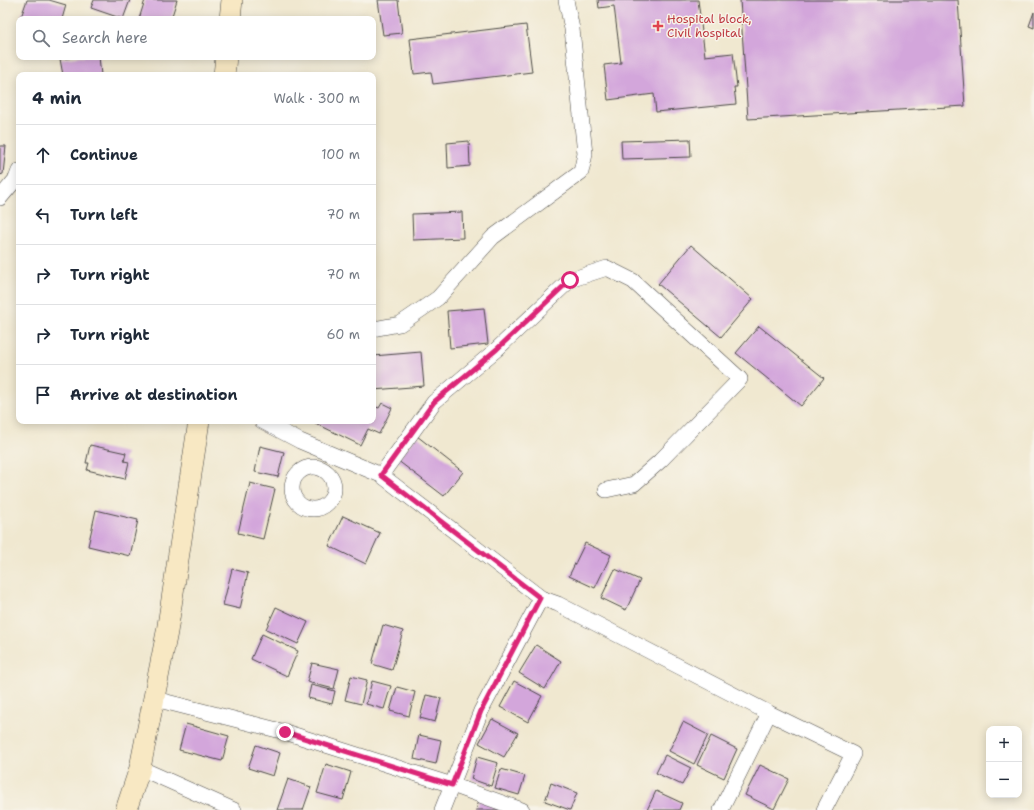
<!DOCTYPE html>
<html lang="en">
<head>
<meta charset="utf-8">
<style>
  :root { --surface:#fff; --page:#f2f2f3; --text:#1f2937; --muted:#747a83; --line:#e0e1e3 }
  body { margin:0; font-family:"Shantell Sans",sans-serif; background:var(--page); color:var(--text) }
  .controls { position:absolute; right:12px; bottom:12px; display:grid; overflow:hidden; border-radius:8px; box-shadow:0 2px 10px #0003 }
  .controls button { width:36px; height:36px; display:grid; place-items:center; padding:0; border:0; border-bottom:1px solid var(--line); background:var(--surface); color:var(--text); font:20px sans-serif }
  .stop { position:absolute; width:12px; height:12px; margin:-9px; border:3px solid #db2777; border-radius:50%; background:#fff }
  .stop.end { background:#db2777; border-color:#fff; box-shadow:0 1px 4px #0008 }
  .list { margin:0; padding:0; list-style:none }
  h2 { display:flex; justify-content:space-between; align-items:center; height:52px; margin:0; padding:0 16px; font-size:17px }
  h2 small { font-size:13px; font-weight:400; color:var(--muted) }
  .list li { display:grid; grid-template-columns:26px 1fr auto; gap:12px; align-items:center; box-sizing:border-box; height:60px; padding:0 16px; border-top:1px solid var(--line) }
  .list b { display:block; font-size:15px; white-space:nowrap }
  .list em { font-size:13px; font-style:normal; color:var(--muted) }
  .icon { flex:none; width:22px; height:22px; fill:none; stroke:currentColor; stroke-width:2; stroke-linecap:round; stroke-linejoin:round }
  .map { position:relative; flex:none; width:1034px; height:810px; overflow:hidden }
  .search { position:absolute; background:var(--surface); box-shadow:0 2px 10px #0003; left:16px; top:16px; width:360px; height:44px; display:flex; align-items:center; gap:10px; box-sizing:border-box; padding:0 14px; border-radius:8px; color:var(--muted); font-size:15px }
  .panel { position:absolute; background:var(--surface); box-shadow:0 2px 10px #0003; left:16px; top:72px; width:360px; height:352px; border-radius:8px }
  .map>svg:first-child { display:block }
  .building { fill:#d3a6db }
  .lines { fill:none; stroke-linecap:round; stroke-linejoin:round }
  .street-casing { stroke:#494744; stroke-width:16 }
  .secondary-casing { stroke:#494744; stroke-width:22 }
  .street { stroke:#fff; stroke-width:15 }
  .secondary { stroke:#f8e8c3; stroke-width:21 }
  .route { stroke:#db2777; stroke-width:5 }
  .health-dot { fill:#e0444e; stroke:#f7f3e8; stroke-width:1.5 }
  .labels { text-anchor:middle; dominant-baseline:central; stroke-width:3; stroke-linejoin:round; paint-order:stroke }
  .health-label { font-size:12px; fill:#be3a42; stroke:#f7f3e8; text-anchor:start }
</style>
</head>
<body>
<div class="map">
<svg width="1034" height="810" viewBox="0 0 1034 810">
  <rect width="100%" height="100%" fill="#f7f3e8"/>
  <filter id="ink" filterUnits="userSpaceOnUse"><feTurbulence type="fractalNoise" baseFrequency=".025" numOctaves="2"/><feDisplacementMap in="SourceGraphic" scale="8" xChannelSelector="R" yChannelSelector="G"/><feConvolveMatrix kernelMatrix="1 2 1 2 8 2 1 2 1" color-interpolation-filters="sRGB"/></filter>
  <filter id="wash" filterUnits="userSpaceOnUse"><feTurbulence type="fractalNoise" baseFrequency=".012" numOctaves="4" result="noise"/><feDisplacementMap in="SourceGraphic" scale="16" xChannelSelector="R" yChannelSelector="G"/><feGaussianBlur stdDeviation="0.9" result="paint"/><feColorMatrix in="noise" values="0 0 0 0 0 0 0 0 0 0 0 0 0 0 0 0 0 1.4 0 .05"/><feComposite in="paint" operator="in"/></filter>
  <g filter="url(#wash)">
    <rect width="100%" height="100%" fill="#f0e8d0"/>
    <g id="blocks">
      <g class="building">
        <polygon points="27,0 49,0 66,5 62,19 28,19 21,17"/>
        <polygon points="94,0 130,0 123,19 91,8"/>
        <polygon points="145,0 177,0 171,19 139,19"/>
        <polygon points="378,0 398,0 402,33 383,35"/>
        <polygon points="598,0 698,0 705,56 733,53 737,87 734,87 736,104 656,112 654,94 608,100 604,65 621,63 614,6 599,8"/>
        <polygon points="740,0 958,0 965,106 748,119"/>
        <polygon points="1034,12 1034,28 1029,26"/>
        <polygon points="526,25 532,72 433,84 431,72 414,74 410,39"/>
        <polygon points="76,57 99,57 101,75 63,75 60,59"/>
        <polygon points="690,139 691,157 622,159 621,141"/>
        <polygon points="469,141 470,166 448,168 447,143"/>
        <polygon points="0,146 6,146 3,174 0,175"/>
        <polygon points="462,212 463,238 413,240 412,214"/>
        <polygon points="691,245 753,299 721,337 658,284"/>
        <polygon points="484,308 488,344 450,348 447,311"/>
        <polygon points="759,326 824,378 801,406 736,353"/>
        <polygon points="421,352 424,386 373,390 373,356"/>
        <polygon points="382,403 392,408 379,434 368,429 360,445 311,421 373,421 373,406 379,408"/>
        <polygon points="417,436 463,472 444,496 397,460"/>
        <polygon points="90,445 126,453 124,461 129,462 125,479 87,470 89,463 86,463"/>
        <polygon points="260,446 284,452 278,477 255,472"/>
        <polygon points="250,483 275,489 263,539 238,533"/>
        <polygon points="96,510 138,520 130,556 88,546"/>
        <polygon points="343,516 380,533 366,564 329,546"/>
        <polygon points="585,543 611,555 595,588 569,576"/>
        <polygon points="232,569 248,573 240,609 223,605"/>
        <polygon points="615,569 640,580 626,610 601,598"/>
        <polygon points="276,607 308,622 298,644 266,629"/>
        <polygon points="383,625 403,631 392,670 372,664"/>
        <polygon points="262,634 298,651 287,676 251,659"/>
        <polygon points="536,645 561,661 545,689 519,673"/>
        <polygon points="312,663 339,669 334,689 307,682"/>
        <polygon points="351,676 367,680 361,704 345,700"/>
        <polygon points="372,681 391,686 384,709 366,704"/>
        <polygon points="514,681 542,696 528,722 500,707"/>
        <polygon points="311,685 335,691 332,704 308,698"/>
        <polygon points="397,687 415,692 409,716 390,711"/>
        <polygon points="426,695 441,698 435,722 420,718"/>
        <polygon points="492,719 518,733 504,757 479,743"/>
        <polygon points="683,722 708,735 694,764 669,751"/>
        <polygon points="186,724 229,736 222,761 179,750"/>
        <polygon points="419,735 441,740 436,764 414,759"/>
        <polygon points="711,736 737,749 724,778 697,765"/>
        <polygon points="256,745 280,753 273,776 248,768"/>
        <polygon points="665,755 691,768 682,785 656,773"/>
        <polygon points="477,757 498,763 491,786 471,779"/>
        <polygon points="326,764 351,772 343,800 317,793"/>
        <polygon points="760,765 789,779 774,809 745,795"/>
        <polygon points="501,769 525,776 519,795 495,788"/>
        <polygon points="288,779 311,787 303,810 277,810"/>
        <polygon points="551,783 577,793 570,810 545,801"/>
        <polygon points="656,791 682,803 679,810 647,810"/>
        <polygon points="480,798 513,810 476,810"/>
      </g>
    </g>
  </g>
  <g filter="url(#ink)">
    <use href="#blocks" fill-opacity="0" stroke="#494744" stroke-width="1"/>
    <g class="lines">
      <defs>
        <g id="street">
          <polyline points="0,198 16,179 19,171"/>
          <polyline points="373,329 400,324 438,298 493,237 581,172 585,154 572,29 566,0"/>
          <polyline points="262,421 300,441 381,475 541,598 558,604 769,713 853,754 824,810"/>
          <circle cx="313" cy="488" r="21"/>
          <polyline points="381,475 434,402 497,349 570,280 607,268 633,281 740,379 660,461 634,484 606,490"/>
          <polyline points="155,699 285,732 452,785 522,810"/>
          <polyline points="140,768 234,810"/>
          <polyline points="442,810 481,711 541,598"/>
          <polyline points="721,810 769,713"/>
        </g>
        <g id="secondary">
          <polyline points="230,19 232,0"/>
          <polyline points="224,75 226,57"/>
          <polyline points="126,810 140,768 167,632 199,421"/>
        </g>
      </defs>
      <use href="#street" class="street-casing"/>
      <use href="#secondary" class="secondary-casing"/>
      <use href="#street" class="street"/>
      <use href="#secondary" class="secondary"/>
    </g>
  </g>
  <g class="lines" filter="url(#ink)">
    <polyline class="route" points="285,732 452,785 481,711 540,598 381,475 434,402 497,349 570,280"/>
  </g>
  <path class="health-dot" d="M656 20h4v4h4v4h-4v4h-4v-4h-4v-4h4z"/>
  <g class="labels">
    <g class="health-label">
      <text x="667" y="19">Hospital block,<tspan x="667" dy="14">Civil hospital</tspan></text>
    </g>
  </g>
</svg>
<div class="controls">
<button>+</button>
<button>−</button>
</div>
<div class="stop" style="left:570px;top:280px"></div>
<div class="stop end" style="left:285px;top:732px"></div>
<div class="search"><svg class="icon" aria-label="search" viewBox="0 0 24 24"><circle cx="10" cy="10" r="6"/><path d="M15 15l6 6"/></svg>Search here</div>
<section class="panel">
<h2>4 min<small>Walk · 300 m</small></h2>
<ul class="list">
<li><svg class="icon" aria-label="ahead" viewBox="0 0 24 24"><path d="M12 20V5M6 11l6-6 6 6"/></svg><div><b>Continue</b></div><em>100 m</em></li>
<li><svg class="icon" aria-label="left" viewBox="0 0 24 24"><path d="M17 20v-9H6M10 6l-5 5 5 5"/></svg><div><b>Turn left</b></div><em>70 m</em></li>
<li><svg class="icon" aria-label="right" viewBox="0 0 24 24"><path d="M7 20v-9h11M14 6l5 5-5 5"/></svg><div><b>Turn right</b></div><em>70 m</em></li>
<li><svg class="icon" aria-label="right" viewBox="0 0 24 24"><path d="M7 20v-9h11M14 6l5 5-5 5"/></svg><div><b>Turn right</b></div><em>60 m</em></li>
<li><svg class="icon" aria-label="arrive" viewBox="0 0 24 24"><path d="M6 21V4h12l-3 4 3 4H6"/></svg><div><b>Arrive at destination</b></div></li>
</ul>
</section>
</div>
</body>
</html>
